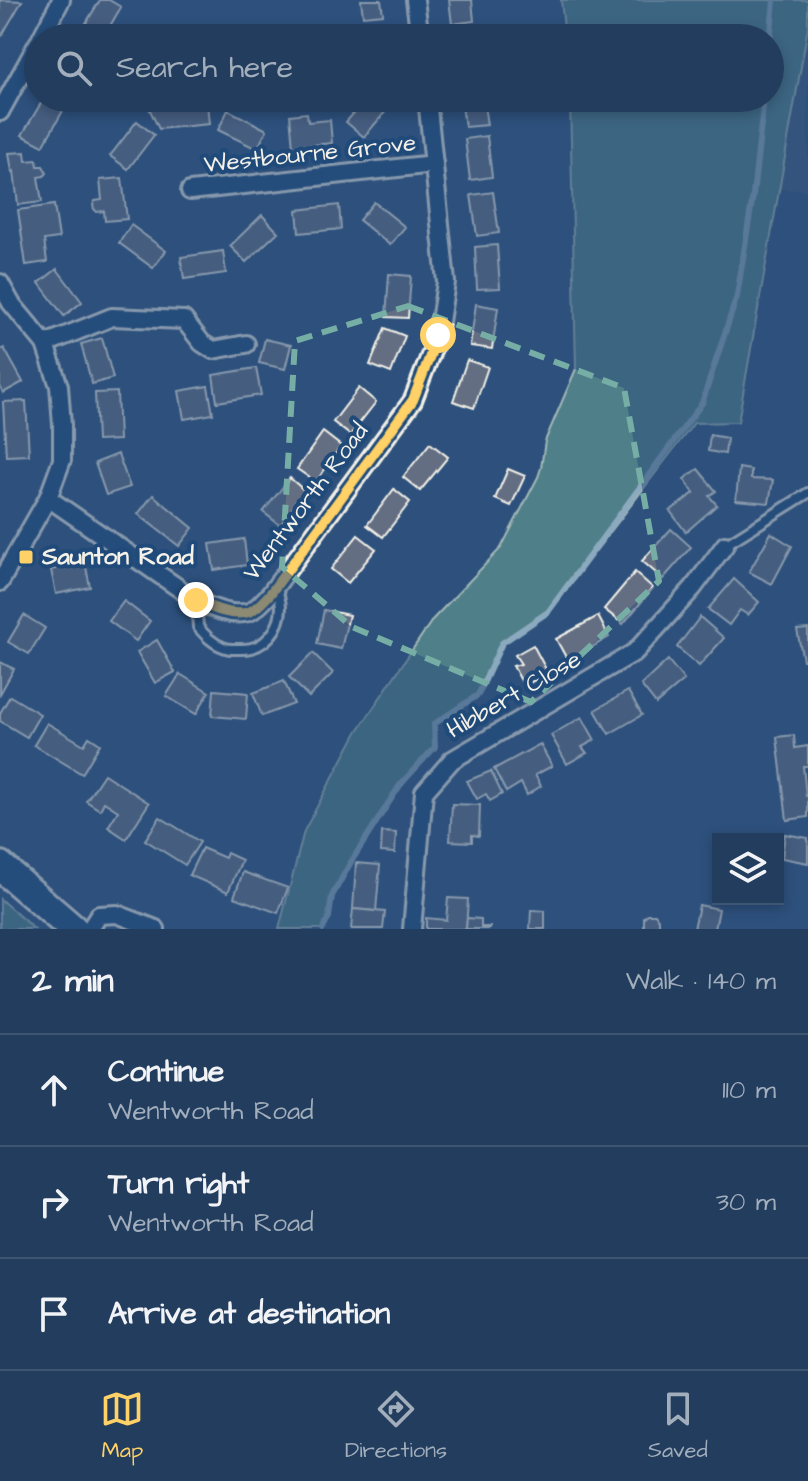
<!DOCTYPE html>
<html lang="en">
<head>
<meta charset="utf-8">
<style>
  :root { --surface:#223d5d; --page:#2e4866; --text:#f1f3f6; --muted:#a2aebc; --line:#3f5672; --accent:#ffd166 }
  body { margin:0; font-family:"Architects Daughter",sans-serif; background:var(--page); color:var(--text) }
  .controls { position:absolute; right:24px; bottom:24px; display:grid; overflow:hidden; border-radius:0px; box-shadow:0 4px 12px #0003 }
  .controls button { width:72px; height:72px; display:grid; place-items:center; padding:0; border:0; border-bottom:2px solid var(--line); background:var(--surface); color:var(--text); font:40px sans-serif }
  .stop { position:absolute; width:24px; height:24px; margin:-18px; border:6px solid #ffd166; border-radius:50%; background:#fff }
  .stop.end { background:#ffd166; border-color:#fff; box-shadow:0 2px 8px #0008 }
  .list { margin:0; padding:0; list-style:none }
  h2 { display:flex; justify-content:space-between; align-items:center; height:104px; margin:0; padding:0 32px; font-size:34px }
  h2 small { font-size:26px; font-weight:400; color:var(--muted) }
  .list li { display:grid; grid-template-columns:52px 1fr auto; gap:24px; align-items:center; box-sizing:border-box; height:112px; padding:0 32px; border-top:2px solid var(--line) }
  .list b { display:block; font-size:30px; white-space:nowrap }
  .list p { margin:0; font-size:26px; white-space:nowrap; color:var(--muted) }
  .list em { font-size:26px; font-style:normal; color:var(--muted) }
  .icon { flex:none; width:44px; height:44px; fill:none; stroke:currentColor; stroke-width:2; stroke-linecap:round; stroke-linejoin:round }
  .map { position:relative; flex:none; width:808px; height:929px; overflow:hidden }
  .search { position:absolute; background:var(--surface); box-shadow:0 4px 12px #0003; left:24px; right:24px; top:24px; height:88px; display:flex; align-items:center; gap:20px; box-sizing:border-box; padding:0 28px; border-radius:44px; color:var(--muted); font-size:30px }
  .sheet { height:440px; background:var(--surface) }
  nav { display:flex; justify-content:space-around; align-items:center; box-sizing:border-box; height:112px; border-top:2px solid var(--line); background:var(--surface); font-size:22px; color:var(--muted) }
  nav a { display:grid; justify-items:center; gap:4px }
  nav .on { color:var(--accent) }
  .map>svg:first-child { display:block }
  .built { fill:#3d5a7e }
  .green { fill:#507f89; stroke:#a2b8b8; stroke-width:2 }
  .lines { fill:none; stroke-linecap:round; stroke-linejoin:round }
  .stream { stroke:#8caabf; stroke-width:6 }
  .building { fill:#636e83; stroke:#f4f1e8; stroke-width:2 }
  .service-casing { stroke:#f4f1e8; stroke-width:14 }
  .minor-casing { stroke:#f4f1e8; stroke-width:22 }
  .trunk-casing { stroke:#f4f1e8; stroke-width:34 }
  .service { stroke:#1f4a7a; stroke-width:8 }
  .minor { stroke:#1f4a7a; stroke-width:16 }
  .trunk { stroke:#1f4a7a; stroke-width:28 }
  .route { stroke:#ffd166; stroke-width:10 }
  .marked { fill:none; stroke:#76ada5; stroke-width:6; stroke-dasharray:16 10; stroke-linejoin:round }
  .poi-dot { fill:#ffd166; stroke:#1f4a7a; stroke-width:3 }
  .labels { text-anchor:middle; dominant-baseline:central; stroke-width:8; stroke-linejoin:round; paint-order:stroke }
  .street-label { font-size:24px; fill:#f4f1e8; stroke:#1f4a7a }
  .poi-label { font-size:24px; font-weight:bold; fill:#f4f1e8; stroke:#1f4a7a; text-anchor:start }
</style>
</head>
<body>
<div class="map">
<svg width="808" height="929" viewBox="0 0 808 929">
  <rect width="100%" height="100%" fill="#2d517c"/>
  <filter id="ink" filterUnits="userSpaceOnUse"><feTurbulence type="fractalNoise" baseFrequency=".0125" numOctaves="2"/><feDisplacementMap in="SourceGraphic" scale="16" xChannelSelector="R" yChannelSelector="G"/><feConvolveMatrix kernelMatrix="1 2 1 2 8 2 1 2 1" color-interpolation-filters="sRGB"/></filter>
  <g filter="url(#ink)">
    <polygon class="built" points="808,27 808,190 779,189"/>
    <g class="green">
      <polygon points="561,0 808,0 808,27 738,422 694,423 548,613 503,642 478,695 434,723 436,746 402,786 351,862 332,896 329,917 323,929 279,929 304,831 357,732 433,619 501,548 538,477 541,468 545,441 576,369 570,98 770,98 770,38 565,38"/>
      <polygon points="0,899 34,929 0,929"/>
    </g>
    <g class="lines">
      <g class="stream">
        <polyline points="770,41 774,0"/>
        <polyline points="323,929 329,917 332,896 351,862 400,785 435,747 434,724 478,695 502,643 548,612 702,403 737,296 753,195 764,98"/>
      </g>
    </g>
    <g class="building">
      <polygon points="0,0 22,1 1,37 0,37"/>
      <polygon points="100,0 109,0 121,7 103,38 89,38 80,33"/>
      <polygon points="361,0 381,0 383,14 363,16"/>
      <polygon points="449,0 472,0 474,21 452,24"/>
      <polygon points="384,27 385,38 363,38 362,29"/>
      <polygon points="475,31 476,38 453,38 453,34"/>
      <polygon points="44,98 64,109 43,146 22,135"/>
      <polygon points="367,98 384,98 392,104 364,137 346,122"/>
      <polygon points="461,98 483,98 487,125 465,127"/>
      <polygon points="207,103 209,124 159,129 149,108"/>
      <polygon points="228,110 267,130 257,149 218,130"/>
      <polygon points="307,113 308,122 330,120 332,143 293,147 290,115"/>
      <polygon points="137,121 154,135 128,169 110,156"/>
      <polygon points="487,136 492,177 470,180 465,139"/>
      <polygon points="25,152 26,161 37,160 38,166 43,166 47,173 44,176 38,177 42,202 18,205 14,171 12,172 9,153"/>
      <polygon points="122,178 127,219 105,221 104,211 97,212 94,209 93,205 95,201 102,200 100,180"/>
      <polygon points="493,192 499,233 477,236 471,195"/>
      <polygon points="374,202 405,227 390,245 359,220"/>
      <polygon points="54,205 59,238 44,240 47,262 26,265 18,210"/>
      <polygon points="339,205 341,229 299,233 297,210"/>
      <polygon points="262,215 278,232 246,262 230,246"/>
      <polygon points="131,225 166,251 153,268 119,243"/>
      <polygon points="497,245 500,288 477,289 475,247"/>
      <polygon points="223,251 226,273 184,279 181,257"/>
      <polygon points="57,269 82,302 64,316 39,283"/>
      <polygon points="389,274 411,276 408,318 386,317"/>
      <polygon points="476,304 498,308 492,349 470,346"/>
      <polygon points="385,328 405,336 391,373 370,365"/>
      <polygon points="102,338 113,378 92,384 81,344"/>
      <polygon points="265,339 291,345 285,369 259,363"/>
      <polygon points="4,348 23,382 3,393 0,386 0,350"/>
      <polygon points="467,360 488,367 474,408 453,401"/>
      <polygon points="256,368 261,395 217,402 213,375"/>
      <polygon points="208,386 213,414 184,419 179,391"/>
      <polygon points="359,388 376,402 350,435 333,422"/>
      <polygon points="117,392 119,440 97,441 95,393"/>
      <polygon points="26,401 29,455 6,456 3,402"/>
      <polygon points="323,432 341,446 316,482 297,469"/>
      <polygon points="710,435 727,438 725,454 708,451"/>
      <polygon points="430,443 448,457 420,491 403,477"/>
      <polygon points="118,454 130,487 106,495 95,463"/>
      <polygon points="739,468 751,470 751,479 773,480 769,503 736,500"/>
      <polygon points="508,469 525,476 511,506 495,499"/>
      <polygon points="698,469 716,491 709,496 717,505 686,532 670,511 694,493 684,479"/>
      <polygon points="290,478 306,492 280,525 263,512"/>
      <polygon points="394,489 410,502 383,537 367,525"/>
      <polygon points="153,495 193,528 179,546 138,514"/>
      <polygon points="671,529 691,547 663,579 642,561"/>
      <polygon points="771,533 792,546 772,584 749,572"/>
      <polygon points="358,535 376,549 348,583 331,569"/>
      <polygon points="244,539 247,565 214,570 210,544"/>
      <polygon points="85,562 90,587 56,594 51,570"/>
      <polygon points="635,572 653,588 623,624 604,609"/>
      <polygon points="734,579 759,602 748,615 740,610 729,625 708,609"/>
      <polygon points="124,601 150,621 136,641 109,621"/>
      <polygon points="324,610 349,615 341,649 317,644"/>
      <polygon points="24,615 45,628 29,654 8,642"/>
      <polygon points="598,616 609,637 568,661 556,639"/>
      <polygon points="700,617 724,638 699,666 677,647"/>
      <polygon points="808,629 808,659 803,660 797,630"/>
      <polygon points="157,640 175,672 155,683 137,652"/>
      <polygon points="533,645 548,673 524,686 513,666 521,664 515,655"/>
      <polygon points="313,653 333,673 309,697 289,677"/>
      <polygon points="668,660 684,680 656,704 641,685"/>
      <polygon points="0,662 14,669 0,694"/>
      <polygon points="180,674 209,692 196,714 166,696"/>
      <polygon points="284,681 294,704 262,716 253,693"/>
      <polygon points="214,690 248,693 246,719 212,716"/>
      <polygon points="628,691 642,715 609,734 595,710"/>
      <polygon points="10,696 40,714 27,737 0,721 0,713"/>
      <polygon points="582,717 595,740 582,747 587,753 567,764 551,735"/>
      <polygon points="47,723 84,745 89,737 100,744 82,774 34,745"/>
      <polygon points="794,735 795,748 808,746 808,766 803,766 806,796 808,795 808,817 787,820 777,737"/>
      <polygon points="540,744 552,766 535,775 541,786 527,795 521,783 506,792 494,769"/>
      <polygon points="491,771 502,794 490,801 486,794 477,799 467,781"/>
      <polygon points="104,774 149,803 126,839 108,827 118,811 104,802 100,810 86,801"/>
      <polygon points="452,804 480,805 479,836 472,835 472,842 450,841"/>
      <polygon points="160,817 200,842 185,865 145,840"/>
      <polygon points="382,832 396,833 395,853 381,852"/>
      <polygon points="785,834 808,838 808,863 782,858"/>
      <polygon points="202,848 225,858 227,853 242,860 228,892 189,875"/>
      <polygon points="356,863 380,865 376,911 353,909"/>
      <polygon points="243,872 288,888 278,913 234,897"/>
      <polygon points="448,898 468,899 466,929 426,929 426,918 446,920"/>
      <polygon points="699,905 719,909 715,929 694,929"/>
      <polygon points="353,909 385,912 383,929 351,929"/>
      <polygon points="531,910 545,911 545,929 530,929"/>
      <polygon points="648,914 655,914 659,920 659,929 644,929 644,917"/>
      <polygon points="467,918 481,919 481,927 490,927 490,929 466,929"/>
    </g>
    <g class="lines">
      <defs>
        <g id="service">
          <polyline points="725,545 808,493"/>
          <path d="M196,601L198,627C205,635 212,643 223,647C229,650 235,649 241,649C264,650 281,629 281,607C281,601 278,594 277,588"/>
        </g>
        <g id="minor">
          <polyline points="415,0 420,38"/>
          <polyline points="41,38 61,0"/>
          <polyline points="0,112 38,43"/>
          <polyline points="190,191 434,164"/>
          <polyline points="0,283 11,303 45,344 59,386 62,425 62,460 48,498"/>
          <polyline points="45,344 112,317 184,320 202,343 213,350 246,344"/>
          <path d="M0,582L48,498L196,600C211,608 231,617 249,612C257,609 264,600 270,594L413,400L438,335L446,282L427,98"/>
          <polyline points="90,929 99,915 117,914 156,929"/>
          <polyline points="412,929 424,792 452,760 635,652 693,588 725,545"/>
        </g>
        <polyline id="trunk" points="0,866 73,929"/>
      </defs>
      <use href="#service" class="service-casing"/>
      <use href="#minor" class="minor-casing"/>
      <use href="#trunk" class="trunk-casing"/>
      <use href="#service" class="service"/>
      <use href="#minor" class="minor"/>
      <use href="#trunk" class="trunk"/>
    </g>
  </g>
  <g class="lines" filter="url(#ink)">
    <path class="route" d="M196,600C211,608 231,617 249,612C257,609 264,600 270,594L413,400L438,335"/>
  </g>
  <path d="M0 0H808V929H0ZM408,306L624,388L659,581L531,702L352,627L282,567L295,341Z" fill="#2d517c" fill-opacity=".55" fill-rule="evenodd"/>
  <path class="marked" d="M408,306L624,388L659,581L531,702L352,627L282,567L295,341Z"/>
  <rect class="poi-dot" x="18" y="549" width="16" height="16" rx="4"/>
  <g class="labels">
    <g class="street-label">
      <text transform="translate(310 154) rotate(-6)">Westbourne Grove</text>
      <text transform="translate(306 502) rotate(-53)">Wentworth Road</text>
      <text transform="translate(514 695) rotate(-30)">Hibbert Close</text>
    </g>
    <g class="poi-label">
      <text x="42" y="557">Saunton Road</text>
    </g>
  </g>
</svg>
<div class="controls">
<button><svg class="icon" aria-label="layers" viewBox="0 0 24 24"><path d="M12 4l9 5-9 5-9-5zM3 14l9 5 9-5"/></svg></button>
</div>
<div class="stop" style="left:438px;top:335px"></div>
<div class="stop end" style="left:196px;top:600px"></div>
<div class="search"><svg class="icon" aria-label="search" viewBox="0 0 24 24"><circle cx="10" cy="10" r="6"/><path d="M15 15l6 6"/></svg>Search here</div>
</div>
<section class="sheet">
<h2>2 min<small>Walk · 140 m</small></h2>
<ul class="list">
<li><svg class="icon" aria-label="ahead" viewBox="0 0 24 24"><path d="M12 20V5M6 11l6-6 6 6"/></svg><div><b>Continue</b><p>Wentworth Road</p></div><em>110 m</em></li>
<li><svg class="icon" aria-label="right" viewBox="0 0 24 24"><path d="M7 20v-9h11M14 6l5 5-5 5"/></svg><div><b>Turn right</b><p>Wentworth Road</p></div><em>30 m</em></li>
<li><svg class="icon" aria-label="arrive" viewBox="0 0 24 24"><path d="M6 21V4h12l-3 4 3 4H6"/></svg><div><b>Arrive at destination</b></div></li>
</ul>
</section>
<nav>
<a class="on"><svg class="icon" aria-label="map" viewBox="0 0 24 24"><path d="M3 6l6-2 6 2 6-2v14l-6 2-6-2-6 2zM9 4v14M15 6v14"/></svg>Map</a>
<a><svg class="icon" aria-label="directions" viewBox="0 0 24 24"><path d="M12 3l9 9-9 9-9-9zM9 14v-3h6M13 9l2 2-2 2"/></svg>Directions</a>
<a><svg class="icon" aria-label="saved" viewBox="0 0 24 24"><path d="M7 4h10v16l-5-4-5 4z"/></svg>Saved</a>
</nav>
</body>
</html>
